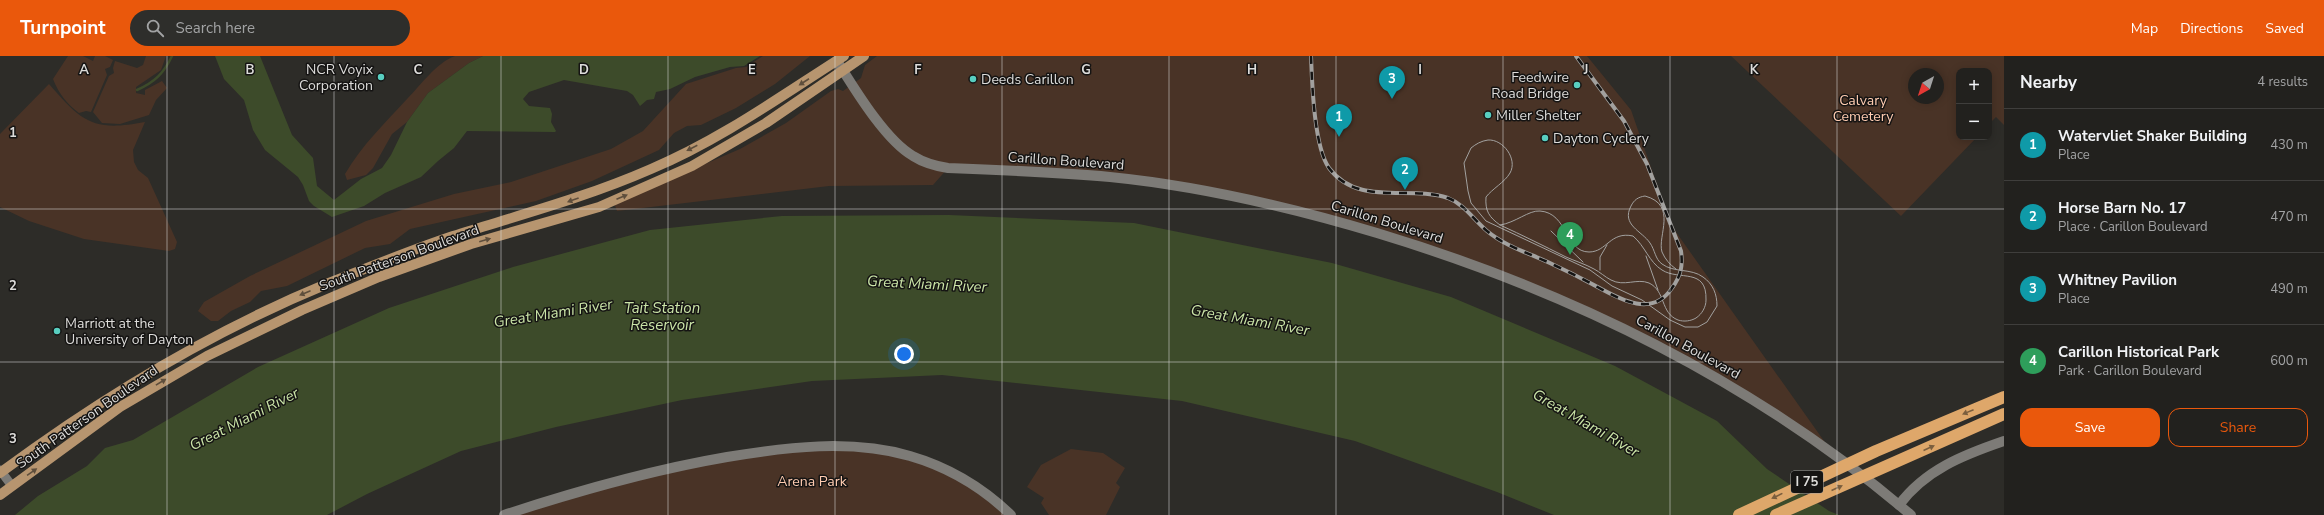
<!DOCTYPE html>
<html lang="en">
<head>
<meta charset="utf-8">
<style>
  :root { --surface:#22211e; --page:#2e2e2b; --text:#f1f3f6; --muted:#a2a3a4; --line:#3f3e3c; --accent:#ea580c }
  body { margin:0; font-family:"Nunito Sans",sans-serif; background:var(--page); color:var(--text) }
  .controls { position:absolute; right:12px; top:12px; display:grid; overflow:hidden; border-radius:8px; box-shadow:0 2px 10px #0003 }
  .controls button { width:36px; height:36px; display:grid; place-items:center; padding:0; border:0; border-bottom:1px solid var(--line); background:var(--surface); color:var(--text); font:20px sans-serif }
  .compass { position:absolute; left:1908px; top:12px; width:36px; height:36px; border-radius:50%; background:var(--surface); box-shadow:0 2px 10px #0003; rotate:219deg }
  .you { position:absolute; left:904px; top:298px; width:14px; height:14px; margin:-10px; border:3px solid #fff; border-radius:50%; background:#1a73e8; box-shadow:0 0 0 6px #1a73e833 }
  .badge { display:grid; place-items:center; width:26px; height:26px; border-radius:50%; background:var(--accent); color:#fff; font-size:13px; font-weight:700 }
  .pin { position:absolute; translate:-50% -33px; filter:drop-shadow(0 1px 2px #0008) }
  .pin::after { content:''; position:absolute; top:21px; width:14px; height:12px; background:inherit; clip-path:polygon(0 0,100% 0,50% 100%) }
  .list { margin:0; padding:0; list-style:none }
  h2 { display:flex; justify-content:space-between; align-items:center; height:52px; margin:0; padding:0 16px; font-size:17px }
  h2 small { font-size:13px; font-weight:400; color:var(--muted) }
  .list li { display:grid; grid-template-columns:26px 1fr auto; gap:12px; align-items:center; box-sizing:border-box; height:72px; padding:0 16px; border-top:1px solid var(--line) }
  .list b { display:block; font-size:15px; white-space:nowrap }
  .list p { margin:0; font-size:13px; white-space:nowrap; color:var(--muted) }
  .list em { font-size:13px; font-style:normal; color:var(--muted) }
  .actions { display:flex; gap:8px; padding:12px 16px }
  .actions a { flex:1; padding:9px 0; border:1px solid var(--accent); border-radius:12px; text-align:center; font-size:14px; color:var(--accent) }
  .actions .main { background:var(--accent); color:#fff }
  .icon { flex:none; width:22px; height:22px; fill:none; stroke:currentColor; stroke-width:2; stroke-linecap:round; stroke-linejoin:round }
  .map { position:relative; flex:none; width:2004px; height:459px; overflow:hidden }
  header { display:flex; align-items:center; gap:24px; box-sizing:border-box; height:56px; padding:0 20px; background:var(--accent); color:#fff }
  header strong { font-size:19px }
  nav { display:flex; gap:22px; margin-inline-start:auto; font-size:14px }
  .search { width:280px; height:36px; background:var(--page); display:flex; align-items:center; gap:10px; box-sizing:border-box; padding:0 14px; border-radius:22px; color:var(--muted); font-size:15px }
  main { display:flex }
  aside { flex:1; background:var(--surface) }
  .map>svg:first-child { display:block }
  .green { fill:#493326; fill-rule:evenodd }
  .water { fill:#3d4b2a }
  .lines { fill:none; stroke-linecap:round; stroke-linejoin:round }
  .stream { stroke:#3d4b2a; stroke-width:2.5 }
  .minor { stroke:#7d7b77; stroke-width:9 }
  .tertiary { stroke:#7d7b77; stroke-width:10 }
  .secondary { stroke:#7d7b77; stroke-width:10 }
  .primary { stroke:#b7956f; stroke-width:10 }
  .motorway { stroke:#dea76a; stroke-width:12 }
  .tram { stroke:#a2a19f; stroke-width:1 }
  .rail-casing { stroke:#a2a19f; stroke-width:4 }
  .rail { stroke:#151413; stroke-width:2.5; stroke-dasharray:8; stroke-linecap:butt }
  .oneway { fill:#5e4e3c }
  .oneway2 { fill:#7a5e3e }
  .grid { fill:none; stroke:#dddcda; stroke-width:1; stroke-opacity:0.55 }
  .poi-dot { fill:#58cec0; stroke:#151413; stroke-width:1.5 }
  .labels { text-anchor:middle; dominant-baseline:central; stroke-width:3; stroke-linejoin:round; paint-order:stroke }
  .shield { fill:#151413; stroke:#a1a09e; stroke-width:1 }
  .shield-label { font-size:13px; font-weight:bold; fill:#dddcda }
  .poi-label { font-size:14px; fill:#dddcda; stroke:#151413; text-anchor:start }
  .park-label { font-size:14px; fill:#ffccb1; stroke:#151413 }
  .street-label { font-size:14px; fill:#dddcda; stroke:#151413 }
  .water-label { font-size:15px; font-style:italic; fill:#cae4a7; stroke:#151413 }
  .grid-label { font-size:13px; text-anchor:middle; font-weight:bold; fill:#dddcda; stroke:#151413; stroke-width:3; stroke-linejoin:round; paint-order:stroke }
</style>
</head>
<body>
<header>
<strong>Turnpoint</strong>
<div class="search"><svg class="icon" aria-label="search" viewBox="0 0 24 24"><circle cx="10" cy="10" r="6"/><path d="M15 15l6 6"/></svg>Search here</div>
<nav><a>Map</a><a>Directions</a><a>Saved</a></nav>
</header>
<main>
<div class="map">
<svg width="2004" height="459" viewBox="0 0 2004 459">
  <rect width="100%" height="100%" fill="#2d2c28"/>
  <g class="green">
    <path d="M68,0H83L93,5L95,0H105L113,4L110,11L105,13L107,19L91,56L86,55L79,57C67,48 59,38 53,23Z"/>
    <polygon points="146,0 166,0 161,14 136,31 136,37 145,39 145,34 162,25 167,32 156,44 149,59 120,68 102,67 93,56 109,20 114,17 113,12 115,5 137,12 143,9"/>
    <path d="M455,0H483L469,7L428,37L407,66L392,78L373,112L366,119L347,124L345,118C362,89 385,67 407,43C421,29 436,7 455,0Z"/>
    <polygon points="763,0 810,0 775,28 736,52 701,69 687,70 674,77 659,94 592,125 536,145 410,173 390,188 365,192 287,230 261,235 250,246 231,255 218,265 211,265 198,255 204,246 250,220 366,165 454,138 511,126 611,93 643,75 686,28 736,12 746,11"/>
    <polygon points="877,0 1587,0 1631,54 1671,169 1824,385 1815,387 1762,349 1551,238 1320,160 1152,127 948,112 933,129 829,130 617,155 614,147 740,93 786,67 831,35 838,33 843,35 861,22 865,9"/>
    <path d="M1731,0H2004V69L1996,61L1989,68V15H1959V81H1977L1901,160ZM1914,18H1938V42H1914Z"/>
    <path d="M49,28C82,66 93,76 145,66L133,94L134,106L138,114L148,122L177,186L175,193L169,195L84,183L29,165L0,151V78Z"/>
    <polygon points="852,390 943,413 1011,459 504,459 701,406"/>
    <polygon points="1071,393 1103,397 1125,412 1116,427 1120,431 1106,459 1049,459 1041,447 1044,442 1027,431 1041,409"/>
  </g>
  <g class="water">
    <polygon points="215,0 260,0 292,79 313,102 317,130 334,144 361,123 382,112 391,99 407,66 428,37 469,7 483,0 760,0 744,10 730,11 695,21 670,33 656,36 654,43 647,44 640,50 633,39 627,35 564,24 529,36 523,43 529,50 550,52 552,58 551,66 556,75 555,76 467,75 454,92 438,105 421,121 385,137 364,150 332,161 314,150 309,145 303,129 298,121 265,94 253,74 244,44 224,23"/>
    <polygon points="949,159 1134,167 1332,207 1451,241 1615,310 1717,365 1767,413 1829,455 1839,459 1554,459 1497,436 1355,385 1182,345 942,319 812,325 682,344 556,371 461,395 367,438 327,459 15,459 38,440 87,410 105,392 133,384 258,311 389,252 513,211 650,174 782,160"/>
  </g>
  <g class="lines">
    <path class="stream" d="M137,34C155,26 164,17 172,0"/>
    <polyline class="minor" points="0,414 12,430"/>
    <g class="tertiary">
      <path d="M837,5C854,32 885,84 913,100C924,107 935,110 948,112C1002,114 1056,116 1110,121C1200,130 1290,151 1377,177C1572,236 1755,326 1911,459"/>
      <path d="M1899,449C1925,414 1963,399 2004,385"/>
    </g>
    <path class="secondary" d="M504,459C577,435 651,414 727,401C787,391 851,383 910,400C948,411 983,432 1011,459"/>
    <g class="primary">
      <path d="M0,417C101,342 212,275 329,227C370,211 411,194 453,180C520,159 587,141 651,113C720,84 781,40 844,0"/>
      <polyline points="0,439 120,351 207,300 302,254 379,221 471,188 599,151 692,110 766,67 864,0"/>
    </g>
    <g class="motorway">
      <polyline points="1739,459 1876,395 2004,341"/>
      <polyline points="1776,459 2004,358"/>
    </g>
    <g class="tram">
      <path d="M1500,169C1515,167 1529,154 1540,155C1568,157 1565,196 1589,196C1607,196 1610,175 1633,180C1645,190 1649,206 1662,214C1679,225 1707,211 1706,244C1706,251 1702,258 1696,262C1691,265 1684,266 1678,264C1660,257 1666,235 1649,227C1637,222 1624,231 1611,224C1605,221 1600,216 1594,213C1585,208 1575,205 1566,201C1544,190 1522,179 1500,169C1489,161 1485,155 1486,141C1492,133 1505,126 1510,117C1518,103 1503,83 1488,84C1481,85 1476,88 1471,92L1464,107L1468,135L1471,147L1486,165L1590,214L1612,230L1642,244L1670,264L1685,271H1698L1707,266L1717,250C1717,238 1713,228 1703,221C1691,212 1674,217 1662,208C1655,203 1655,194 1650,187C1642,175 1621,169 1631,150C1634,144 1638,141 1645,140C1678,149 1657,180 1662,196C1665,203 1670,209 1676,213"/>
      <polyline points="1551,175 1583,206"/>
      <polyline points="1646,200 1658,234"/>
      <polyline points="1600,214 1600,201 1607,189"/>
    </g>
    <defs>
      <path id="rail" d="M1311,0C1312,27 1314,91 1329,112C1358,151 1409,129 1448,142C1464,148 1474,164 1487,175C1506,191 1532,198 1554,209C1567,215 1579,221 1592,228C1616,241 1651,264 1672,232C1681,220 1683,210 1681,195L1647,108L1624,65L1576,0"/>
    </defs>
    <use href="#rail" class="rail-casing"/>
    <use href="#rail" class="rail"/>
  </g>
  <defs><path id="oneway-solid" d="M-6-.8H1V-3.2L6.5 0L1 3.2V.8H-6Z"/></defs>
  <g class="oneway">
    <use href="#oneway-solid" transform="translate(804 26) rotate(147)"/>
    <use href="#oneway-solid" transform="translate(692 92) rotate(153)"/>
    <use href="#oneway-solid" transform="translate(622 141) rotate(-23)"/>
    <use href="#oneway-solid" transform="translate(573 144) rotate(160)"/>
    <use href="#oneway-solid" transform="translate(485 184) rotate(-16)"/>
    <use href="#oneway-solid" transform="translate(305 237) rotate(157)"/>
    <use href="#oneway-solid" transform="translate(161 326) rotate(-31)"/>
    <use href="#oneway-solid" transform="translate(32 416) rotate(-35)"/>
  </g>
  <g class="oneway2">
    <use href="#oneway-solid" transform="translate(1968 356) rotate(158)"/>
    <use href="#oneway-solid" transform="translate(1929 392) rotate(-24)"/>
    <use href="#oneway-solid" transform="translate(1837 432) rotate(-24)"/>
    <use href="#oneway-solid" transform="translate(1777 440) rotate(154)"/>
  </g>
  <path class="grid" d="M167,0V459M334,0V459M501,0V459M668,0V459M835,0V459M1002,0V459M1169,0V459M1336,0V459M1503,0V459M1670,0V459M1837,0V459M0,153H2004M0,306H2004"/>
  <g class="poi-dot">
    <circle cx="381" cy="21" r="4"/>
    <circle cx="973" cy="23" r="4"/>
    <circle cx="1577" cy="29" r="4"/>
    <circle cx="1488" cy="59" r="4"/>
    <circle cx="1545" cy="82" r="4"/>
    <circle cx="57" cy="275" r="4"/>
  </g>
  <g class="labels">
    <rect class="shield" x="1791" y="415" width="32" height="22" rx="3"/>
    <g class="shield-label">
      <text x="1807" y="426">I 75</text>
    </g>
    <g class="poi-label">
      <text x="373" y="13" text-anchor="end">NCR Voyix<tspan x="373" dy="16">Corporation</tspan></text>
      <text x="1569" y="21" text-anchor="end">Feedwire<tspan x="1569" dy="16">Road Bridge</tspan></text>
      <text x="981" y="23">Deeds Carillon</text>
      <text x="1496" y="59">Miller Shelter</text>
      <text x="1553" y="82">Dayton Cyclery</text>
      <text x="65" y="267">Marriott at the<tspan x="65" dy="16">University of Dayton</tspan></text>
    </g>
    <g class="park-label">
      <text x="1863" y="44">Calvary<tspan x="1863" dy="16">Cemetery</tspan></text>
      <text x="812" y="425">Arena Park</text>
    </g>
    <g class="street-label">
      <text transform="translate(1066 105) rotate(4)">Carillon Boulevard</text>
      <text transform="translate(1387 166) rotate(17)">Carillon Boulevard</text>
      <text transform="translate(399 202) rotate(-20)">South Patterson Boulevard</text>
      <text transform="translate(1688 291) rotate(29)">Carillon Boulevard</text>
      <text transform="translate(87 361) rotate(-35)">South Patterson Boulevard</text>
    </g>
    <g class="water-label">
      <text transform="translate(927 228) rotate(3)">Great Miami River</text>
      <text x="662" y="252">Tait Station<tspan x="662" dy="17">Reservoir</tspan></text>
      <text transform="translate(553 257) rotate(-9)">Great Miami River</text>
      <text transform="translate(1250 264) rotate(10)">Great Miami River</text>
      <text transform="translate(244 363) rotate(-27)">Great Miami River</text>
      <text transform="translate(1586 367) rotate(30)">Great Miami River</text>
    </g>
  </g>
  <g class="grid-label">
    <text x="84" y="18">A</text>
    <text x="250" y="18">B</text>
    <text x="418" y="18">C</text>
    <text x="584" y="18">D</text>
    <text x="752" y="18">E</text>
    <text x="918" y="18">F</text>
    <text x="1086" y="18">G</text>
    <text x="1252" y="18">H</text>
    <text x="1420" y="18">I</text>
    <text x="1586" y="18">J</text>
    <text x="1754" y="18">K</text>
    <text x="13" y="81">1</text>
    <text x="13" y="234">2</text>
    <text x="13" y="387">3</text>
  </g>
</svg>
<div class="controls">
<button>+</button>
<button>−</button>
</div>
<svg class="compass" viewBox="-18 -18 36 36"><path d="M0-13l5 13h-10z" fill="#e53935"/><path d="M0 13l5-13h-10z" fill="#a2a3a4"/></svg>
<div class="you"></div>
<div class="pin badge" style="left:1339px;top:81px;background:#0f9aa8">1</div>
<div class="pin badge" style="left:1405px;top:134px;background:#0f9aa8">2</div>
<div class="pin badge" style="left:1392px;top:43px;background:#0f9aa8">3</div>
<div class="pin badge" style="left:1570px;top:199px;background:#2e9e5b">4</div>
</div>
<aside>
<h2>Nearby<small>4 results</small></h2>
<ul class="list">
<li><span class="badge" style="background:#0f9aa8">1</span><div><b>Watervliet Shaker Building</b><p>Place</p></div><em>430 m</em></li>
<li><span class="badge" style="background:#0f9aa8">2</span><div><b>Horse Barn No. 17</b><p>Place · Carillon Boulevard</p></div><em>470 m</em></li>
<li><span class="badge" style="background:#0f9aa8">3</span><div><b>Whitney Pavilion</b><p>Place</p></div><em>490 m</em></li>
<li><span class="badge" style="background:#2e9e5b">4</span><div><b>Carillon Historical Park</b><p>Park · Carillon Boulevard</p></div><em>600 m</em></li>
</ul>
<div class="actions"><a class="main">Save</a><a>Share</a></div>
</aside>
</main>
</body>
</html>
